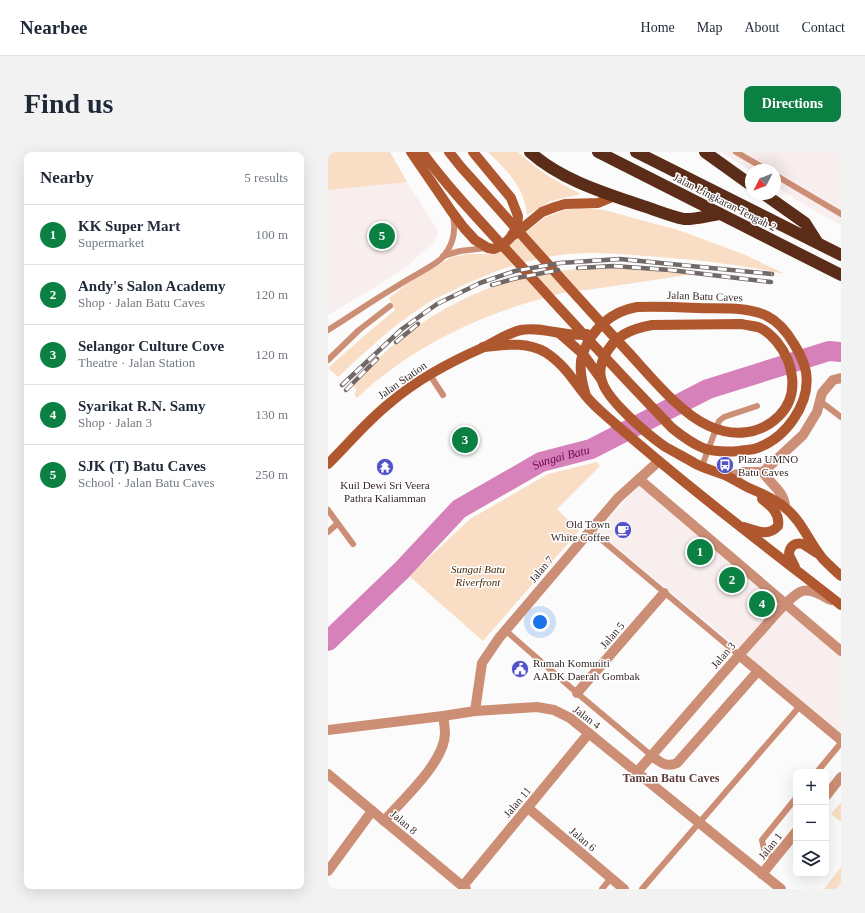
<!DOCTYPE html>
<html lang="en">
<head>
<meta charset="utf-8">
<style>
  :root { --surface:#fff; --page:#f2f2f3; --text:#1f2937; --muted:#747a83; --line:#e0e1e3; --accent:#0b8043 }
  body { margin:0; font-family:"Times New Roman",serif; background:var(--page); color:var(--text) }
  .controls { position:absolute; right:12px; bottom:12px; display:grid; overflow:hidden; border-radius:8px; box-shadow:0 4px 16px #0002 }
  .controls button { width:36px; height:36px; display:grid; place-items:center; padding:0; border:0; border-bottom:1px solid var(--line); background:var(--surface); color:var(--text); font:20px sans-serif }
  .compass { position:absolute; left:417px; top:12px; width:36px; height:36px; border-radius:50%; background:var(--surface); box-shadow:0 4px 16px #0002; rotate:228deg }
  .you { position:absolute; left:212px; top:470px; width:14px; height:14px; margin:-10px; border:3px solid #fff; border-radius:50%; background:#1a73e8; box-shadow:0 0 0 6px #1a73e833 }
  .badge { display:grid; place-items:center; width:26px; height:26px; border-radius:50%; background:var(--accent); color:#fff; font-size:13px; font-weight:700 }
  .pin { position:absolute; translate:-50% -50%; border:2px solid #fff; box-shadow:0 1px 4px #0006 }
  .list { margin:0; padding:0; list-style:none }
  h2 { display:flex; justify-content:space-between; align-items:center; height:52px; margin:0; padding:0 16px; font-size:17px }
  h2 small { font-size:13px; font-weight:400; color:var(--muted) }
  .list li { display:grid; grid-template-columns:26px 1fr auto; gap:12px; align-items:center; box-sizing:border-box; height:60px; padding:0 16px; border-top:1px solid var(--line) }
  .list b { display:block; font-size:15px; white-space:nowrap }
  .list p { margin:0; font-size:13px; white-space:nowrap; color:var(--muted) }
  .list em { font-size:13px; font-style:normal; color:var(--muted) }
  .icon { flex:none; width:22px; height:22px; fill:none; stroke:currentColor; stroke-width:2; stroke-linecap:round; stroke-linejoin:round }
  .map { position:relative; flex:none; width:513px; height:737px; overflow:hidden; border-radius:8px }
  header { display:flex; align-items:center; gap:24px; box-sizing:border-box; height:56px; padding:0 20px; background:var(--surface); border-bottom:1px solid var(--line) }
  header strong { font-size:19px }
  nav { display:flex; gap:22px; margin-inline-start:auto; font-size:14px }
  .intro { display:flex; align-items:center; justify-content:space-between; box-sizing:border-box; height:96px; padding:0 24px }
  h1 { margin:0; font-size:28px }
  .button { padding:10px 18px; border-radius:8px; background:var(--accent); color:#fff; font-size:14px; font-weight:700 }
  main { display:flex; gap:24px; padding:0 24px }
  aside { flex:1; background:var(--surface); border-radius:8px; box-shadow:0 4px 16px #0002 }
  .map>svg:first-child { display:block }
  .built { fill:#f9eeee }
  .green { fill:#f9dec5 }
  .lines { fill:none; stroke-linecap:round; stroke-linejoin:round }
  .river { stroke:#d781ba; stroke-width:20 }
  .lane { stroke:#cc8e75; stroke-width:6 }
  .street { stroke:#cc8e75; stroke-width:10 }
  .secondary { stroke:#af572f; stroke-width:10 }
  .highway { stroke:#5b2d18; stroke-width:12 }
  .rail-casing { stroke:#736868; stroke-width:4.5 }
  .rail { stroke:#fff; stroke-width:3; stroke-dasharray:9; stroke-linecap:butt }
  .labels { text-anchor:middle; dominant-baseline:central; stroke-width:3; stroke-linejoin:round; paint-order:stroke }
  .street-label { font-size:11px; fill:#382928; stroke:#fff }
  .poi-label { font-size:11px; fill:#382928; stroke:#fff; text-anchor:start }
  .park-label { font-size:11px; font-style:italic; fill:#462908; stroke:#fff }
  .water-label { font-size:12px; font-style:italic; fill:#6e0055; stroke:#fff }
  .neighbourhood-label { font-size:12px; font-weight:bold; fill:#5e3e3c; stroke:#fff }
</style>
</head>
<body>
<header>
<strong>Nearbee</strong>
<nav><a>Home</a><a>Map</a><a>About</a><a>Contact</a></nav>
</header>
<div class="intro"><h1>Find us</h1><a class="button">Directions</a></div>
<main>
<aside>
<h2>Nearby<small>5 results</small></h2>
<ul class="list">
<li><span class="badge">1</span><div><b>KK Super Mart</b><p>Supermarket</p></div><em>100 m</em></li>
<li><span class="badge">2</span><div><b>Andy's Salon Academy</b><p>Shop · Jalan Batu Caves</p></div><em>120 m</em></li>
<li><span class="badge">3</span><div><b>Selangor Culture Cove</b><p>Theatre · Jalan Station</p></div><em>120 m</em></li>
<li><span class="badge">4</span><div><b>Syarikat R.N. Samy</b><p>Shop · Jalan 3</p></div><em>130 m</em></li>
<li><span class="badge">5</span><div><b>SJK (T) Batu Caves</b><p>School · Jalan Batu Caves</p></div><em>250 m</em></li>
</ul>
</aside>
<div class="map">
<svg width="513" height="737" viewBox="0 0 513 737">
  <rect width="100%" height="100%" fill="#fbfbfb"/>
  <g class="built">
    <polygon points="0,0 62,0 79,30 110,79 107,89 78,115 44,137 0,163"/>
    <polygon points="393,0 513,0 513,73 480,55 447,34 447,18 423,19"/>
    <polygon points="311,334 513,503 513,581 269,379"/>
  </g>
  <g class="green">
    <polygon points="0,0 62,0 79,30 0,38"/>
    <path d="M160,0H190C209,18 230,31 253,42L223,49L199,63C196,34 179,19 160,0Z"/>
    <path d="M251,56L276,58L350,78L415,102L457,122C415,113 373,108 331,105C301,103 271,99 240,102C200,106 162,120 126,138C115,143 104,148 94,155C63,175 37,200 10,225L0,216L36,184L67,158L61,146L79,132L122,106L138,102H166L197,81L216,66L236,58Z"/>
    <path d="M260,116H295L366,122L259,138C242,138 226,143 209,148C142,167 80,198 29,246L26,242L29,238L24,233C42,216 58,197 78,183C132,140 192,121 260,116Z"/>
    <polygon points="269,310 272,314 229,357 251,379 155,489 81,424 142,367 220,322"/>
    <polygon points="513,650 513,670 503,662"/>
    <polygon points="513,715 513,737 496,737"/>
  </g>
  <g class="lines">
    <path class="river" id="s1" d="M0,489L74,418L131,357L213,310L263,297L380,237L501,199L513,200"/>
    <g class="lane">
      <polyline points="408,0 439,18"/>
      <polyline points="447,23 513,62"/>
      <polyline points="115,104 132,99 158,96"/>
      <path d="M0,178C24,163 47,147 71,133C82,125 107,114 115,105C125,93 128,78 125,64"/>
      <polyline points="0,208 31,178 62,154"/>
      <polyline points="102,223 115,243"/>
      <polyline points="492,249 513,265"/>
      <polyline points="374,314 391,269 396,265 429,254"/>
      <polyline points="0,358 25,392"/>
      <polyline points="262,378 411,503"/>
      <polyline points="0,380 9,372"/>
      <polyline points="177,478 249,541 324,604"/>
      <polyline points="489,620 513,591"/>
      <polyline points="446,707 436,697 434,688 468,646"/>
      <polyline points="274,737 283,726"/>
      <polyline points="314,737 472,554"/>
    </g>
    <g class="street">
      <path d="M435,320C442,332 457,340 457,355"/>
      <polyline points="401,325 415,320 435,320 475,283 489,260 494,241 505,228 513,226"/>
      <polyline points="311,327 513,499"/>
      <polyline points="411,503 513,588"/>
      <polyline points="249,541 336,441"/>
      <polyline points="147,559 154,511 171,486 290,346 331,309"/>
      <polyline points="0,578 115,564 147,559 209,555 226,558 242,566 453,737"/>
      <path d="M324,604C332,610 338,616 349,611L430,519"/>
      <path d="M309,620C350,574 390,526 431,481C441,470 460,446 472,440C482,435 494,444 503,448"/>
      <polyline points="0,622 138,737"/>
      <polyline points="498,644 513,625"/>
      <polyline points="200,656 296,737"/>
      <path d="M56,669C74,648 116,611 117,582C117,576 116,570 115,564"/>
      <polyline points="0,719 44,659"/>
      <polyline points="434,722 468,680"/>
      <polyline points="135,734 261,581"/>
    </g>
    <g class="secondary">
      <polyline points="83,0 124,60 136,76 147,88 160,96 166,97 175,93 182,86 189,75 190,64 183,46 145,0"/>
      <path d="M94,0C121,37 154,71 185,105C237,163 290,220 344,276C354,284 363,291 375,296C386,300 399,300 411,299C416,298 421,298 426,297C457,288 483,252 478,220C476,210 471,200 466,192C459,180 451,170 439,164C418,154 391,157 369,156C349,155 329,154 309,155C284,159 264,177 255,201C250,214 254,230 258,244"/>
      <path d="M121,0L133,15C189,77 244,140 301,201C323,225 352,261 381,274C405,285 432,283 451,264C472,243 466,211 449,190C444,184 438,178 430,175C424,174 419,173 413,172L324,173C302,177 286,184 276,205C273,212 271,222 274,229C279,248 319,282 336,294C346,300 358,306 368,312C378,317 389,320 399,324C407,328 413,332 421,336C433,341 444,346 455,354C474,368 481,391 495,407C501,413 507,419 513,424"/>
      <polyline points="186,83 214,60 227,55 237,52 270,51 287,44"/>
      <polyline points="231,181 255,202 273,227"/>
      <path d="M155,195C177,193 197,189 217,200C235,211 245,228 258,244C266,254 275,261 284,269C358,334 436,393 513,453"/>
      <path d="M0,312C21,291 40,268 63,250C90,227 122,210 154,196C167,190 179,181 193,178C216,174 237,186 259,182"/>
      <path d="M416,375C429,379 440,385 450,374C452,361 443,354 434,347"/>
      <path d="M467,415L461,403C461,394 467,390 475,392L489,401"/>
    </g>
    <g class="highway">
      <path d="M202,0C233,28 277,41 315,54C328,58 342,64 356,67C365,68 383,63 392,62"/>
      <polyline points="270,0 513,123"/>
      <polyline points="308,0 513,103"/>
      <polyline points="377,0 423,33"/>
      <polyline points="436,42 477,71 489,90"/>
    </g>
    <defs>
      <g id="rail">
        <polyline points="250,116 285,114 342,118 443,130"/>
        <polyline points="164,133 189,126 230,118"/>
        <polyline points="68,190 90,172"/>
        <polyline points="14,233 74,177 109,152 152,131 187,119 232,111 292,107 444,122"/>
        <polyline points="18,238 49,207"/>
      </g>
    </defs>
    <use href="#rail" class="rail-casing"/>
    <use href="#rail" class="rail"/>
  </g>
  <defs>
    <symbol id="bus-disc" viewBox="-11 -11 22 22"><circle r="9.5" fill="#5351c8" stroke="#fff"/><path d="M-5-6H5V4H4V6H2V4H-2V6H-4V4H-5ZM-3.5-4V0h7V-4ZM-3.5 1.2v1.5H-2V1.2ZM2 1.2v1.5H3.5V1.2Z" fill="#fff"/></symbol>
    <symbol id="temple-disc" viewBox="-11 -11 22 22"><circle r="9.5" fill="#5351c8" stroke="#fff"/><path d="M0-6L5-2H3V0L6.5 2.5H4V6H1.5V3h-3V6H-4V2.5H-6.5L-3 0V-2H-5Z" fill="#fff"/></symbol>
    <symbol id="cafe-disc" viewBox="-11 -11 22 22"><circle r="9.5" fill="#5351c8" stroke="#fff"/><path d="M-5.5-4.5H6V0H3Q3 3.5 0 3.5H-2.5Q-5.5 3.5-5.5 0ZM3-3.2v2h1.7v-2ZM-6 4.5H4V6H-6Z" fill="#fff"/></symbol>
    <symbol id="civic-disc" viewBox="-11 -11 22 22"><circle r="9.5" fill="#5351c8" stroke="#fff"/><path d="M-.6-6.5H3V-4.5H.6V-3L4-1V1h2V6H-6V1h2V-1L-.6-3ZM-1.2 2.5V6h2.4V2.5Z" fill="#fff"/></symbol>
  </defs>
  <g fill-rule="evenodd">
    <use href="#bus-disc" x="387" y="303" width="20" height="20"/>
    <use href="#temple-disc" x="47" y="305" width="20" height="20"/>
    <use href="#cafe-disc" x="285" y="368" width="20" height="20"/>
    <use href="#civic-disc" x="182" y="507" width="20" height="20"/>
  </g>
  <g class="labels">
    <g class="street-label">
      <text transform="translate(397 50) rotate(27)">Jalan Lingkaran Tengah 2</text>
      <text transform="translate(377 144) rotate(2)">Jalan Batu Caves</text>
      <text transform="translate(74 228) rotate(-35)">Jalan Station</text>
      <text transform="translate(213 417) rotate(-50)">Jalan 7</text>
      <text transform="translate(284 483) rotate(-49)">Jalan 5</text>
      <text transform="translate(395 503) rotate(-49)">Jalan 3</text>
      <text transform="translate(259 565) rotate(37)">Jalan 4</text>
      <text transform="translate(189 650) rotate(-50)">Jalan 11</text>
      <text transform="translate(76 670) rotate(40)">Jalan 8</text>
      <text transform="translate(255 687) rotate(40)">Jalan 6</text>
      <text transform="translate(442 694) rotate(-51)">Jalan 1</text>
    </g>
    <g class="poi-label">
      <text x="410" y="307">Plaza UMNO<tspan x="410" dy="13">Batu Caves</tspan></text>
      <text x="57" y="333" text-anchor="middle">Kuil Dewi Sri Veera<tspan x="57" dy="13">Pathra Kaliamman</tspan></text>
      <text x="282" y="372" text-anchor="end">Old Town<tspan x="282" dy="13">White Coffee</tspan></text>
      <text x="205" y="511">Rumah Komuniti<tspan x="205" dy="13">AADK Daerah Gombak</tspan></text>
    </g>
    <g class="park-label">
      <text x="150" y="417">Sungai Batu<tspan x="150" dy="13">Riverfront</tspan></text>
    </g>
    <g class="water-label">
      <text stroke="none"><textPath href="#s1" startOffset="301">Sungai Batu</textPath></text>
    </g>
    <g class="neighbourhood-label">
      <text x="343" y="626">Taman Batu Caves</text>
    </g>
  </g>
</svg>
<div class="controls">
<button>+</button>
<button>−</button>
<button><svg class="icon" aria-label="layers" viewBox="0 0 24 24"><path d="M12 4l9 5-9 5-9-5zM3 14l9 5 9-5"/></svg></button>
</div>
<svg class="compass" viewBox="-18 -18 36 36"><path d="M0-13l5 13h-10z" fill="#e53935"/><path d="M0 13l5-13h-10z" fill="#747a83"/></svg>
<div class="you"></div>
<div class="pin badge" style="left:372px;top:400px">1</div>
<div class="pin badge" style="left:404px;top:428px">2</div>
<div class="pin badge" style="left:137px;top:288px">3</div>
<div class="pin badge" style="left:434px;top:452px">4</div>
<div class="pin badge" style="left:54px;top:84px">5</div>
</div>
</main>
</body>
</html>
